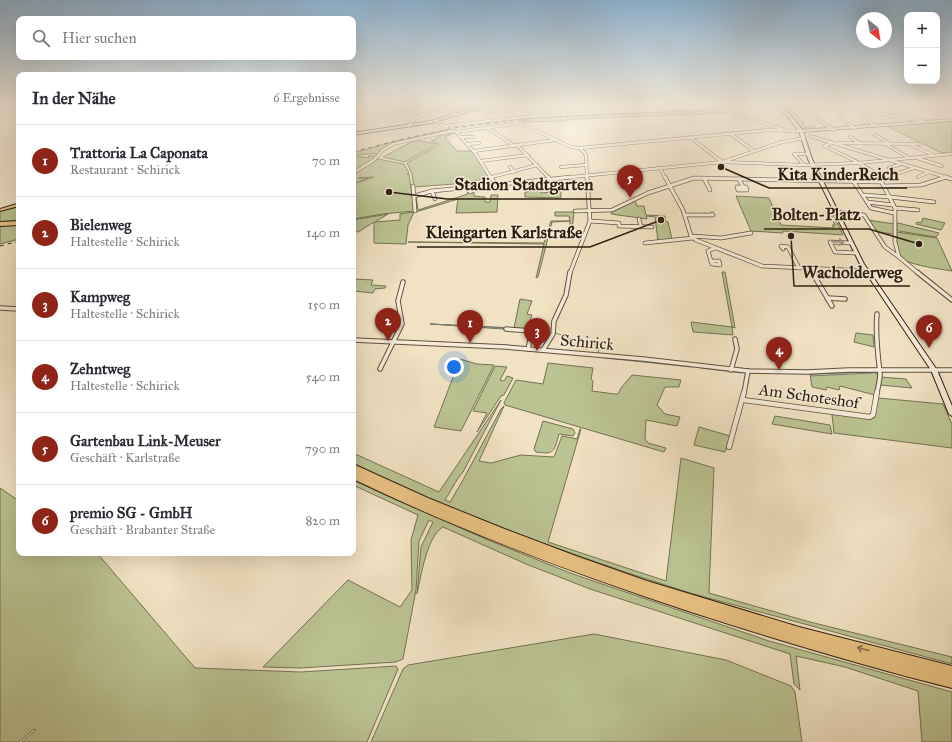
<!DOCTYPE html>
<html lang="de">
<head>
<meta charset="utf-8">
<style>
  :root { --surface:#fff; --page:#f2f2f3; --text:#2b2b33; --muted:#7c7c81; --line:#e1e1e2; --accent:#8f2418 }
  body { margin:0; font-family:"IM FELL Great Primer",serif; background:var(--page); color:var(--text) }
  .controls { position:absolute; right:12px; top:12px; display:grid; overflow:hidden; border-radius:8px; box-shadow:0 4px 16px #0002 }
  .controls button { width:36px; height:36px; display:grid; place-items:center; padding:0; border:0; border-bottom:1px solid var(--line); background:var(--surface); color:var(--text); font:20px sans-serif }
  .compass { position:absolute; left:856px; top:12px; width:36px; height:36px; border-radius:50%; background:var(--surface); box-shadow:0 4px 16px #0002; rotate:149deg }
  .you { position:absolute; left:454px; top:367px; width:14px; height:14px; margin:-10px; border:3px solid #fff; border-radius:50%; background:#1a73e8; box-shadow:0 0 0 6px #1a73e833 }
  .badge { display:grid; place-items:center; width:26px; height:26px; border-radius:50%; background:var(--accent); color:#fff; font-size:13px; font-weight:700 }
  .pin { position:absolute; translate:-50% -33px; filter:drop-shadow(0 1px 2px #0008) }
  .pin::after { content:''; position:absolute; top:21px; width:14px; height:12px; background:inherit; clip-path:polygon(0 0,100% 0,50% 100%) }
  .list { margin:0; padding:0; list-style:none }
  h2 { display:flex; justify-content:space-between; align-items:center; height:52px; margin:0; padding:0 16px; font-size:17px }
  h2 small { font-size:13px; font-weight:400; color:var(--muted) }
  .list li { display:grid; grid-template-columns:26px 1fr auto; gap:12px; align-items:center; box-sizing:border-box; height:72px; padding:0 16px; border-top:1px solid var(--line) }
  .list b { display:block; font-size:15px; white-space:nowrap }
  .list p { margin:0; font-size:13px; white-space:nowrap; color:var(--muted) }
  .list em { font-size:13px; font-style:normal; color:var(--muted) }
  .icon { flex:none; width:22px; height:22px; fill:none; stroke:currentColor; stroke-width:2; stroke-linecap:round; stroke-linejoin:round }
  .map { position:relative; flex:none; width:952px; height:742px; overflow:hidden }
  .search { position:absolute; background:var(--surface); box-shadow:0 4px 16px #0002; left:16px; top:16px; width:340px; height:44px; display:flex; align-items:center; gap:10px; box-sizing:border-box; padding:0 14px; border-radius:8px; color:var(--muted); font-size:15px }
  .panel { position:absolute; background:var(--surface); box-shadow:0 4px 16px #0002; left:16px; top:72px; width:340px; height:484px; border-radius:8px }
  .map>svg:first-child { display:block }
  .green { fill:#bbc393; stroke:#747252 }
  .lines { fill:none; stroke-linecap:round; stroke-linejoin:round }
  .stream { stroke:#747c7a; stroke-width:1 }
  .minor-far3-casing { stroke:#5f503e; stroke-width:3.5 }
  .minor-far2-casing { stroke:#5f503e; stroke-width:4.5 }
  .minor-far1-casing { stroke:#5f503e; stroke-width:5.5 }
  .minor-casing { stroke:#5f503e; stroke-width:6 }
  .tertiary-casing { stroke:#5f503e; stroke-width:2 }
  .secondary-casing { stroke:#2e2011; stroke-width:2 }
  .primary-casing { stroke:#2e2011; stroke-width:2 }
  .motorway-casing { stroke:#2e2011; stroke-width:2 }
  .minor-far3 { stroke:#f6ecd8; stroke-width:2.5 }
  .minor-far2 { stroke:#f6ecd8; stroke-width:3 }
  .minor-far1 { stroke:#f6ecd8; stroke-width:3.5 }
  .minor { stroke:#f6ecd8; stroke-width:4.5 }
  .tertiary { fill:#f6ecd8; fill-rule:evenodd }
  .secondary { fill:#f6ecd8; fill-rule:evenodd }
  .primary { fill:#e8c182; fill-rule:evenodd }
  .motorway { fill:#e8c182; fill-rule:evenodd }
  .rail { stroke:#2e2011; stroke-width:1; stroke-dasharray:4 4; stroke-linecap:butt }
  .oneway { stroke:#9c907e }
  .oneway2 { stroke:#8b704a }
  .labels { text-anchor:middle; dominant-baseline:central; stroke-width:3; stroke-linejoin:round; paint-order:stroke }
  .street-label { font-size:16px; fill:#2e2011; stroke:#f6ecd8 }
  .leader { fill:none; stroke:#2e2011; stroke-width:1.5 }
  .callout-dot { fill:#2e2011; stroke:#f6ecd8; stroke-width:1.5 }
  .callout-label { font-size:17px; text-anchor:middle; font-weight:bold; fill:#2e2011; stroke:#f6ecd8; stroke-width:3; stroke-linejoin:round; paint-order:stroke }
</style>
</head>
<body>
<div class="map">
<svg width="952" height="742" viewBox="0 0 952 742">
  <rect width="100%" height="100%" fill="#f1e2c3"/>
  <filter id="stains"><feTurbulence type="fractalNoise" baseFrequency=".005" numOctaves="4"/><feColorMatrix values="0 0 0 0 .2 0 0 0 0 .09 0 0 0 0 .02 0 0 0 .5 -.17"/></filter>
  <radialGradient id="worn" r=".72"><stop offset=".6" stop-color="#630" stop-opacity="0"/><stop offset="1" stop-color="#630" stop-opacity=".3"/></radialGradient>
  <g class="green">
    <polygon points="776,103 781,105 850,103 836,104 844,106 843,107 831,105 790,107 804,123 802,124 805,127 812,126 819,130 803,129 781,106 811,104 779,105"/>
    <polygon points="712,110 719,110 721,111 675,113 680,115 723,112 729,113 574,119 563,121 522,122 524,121 522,120 533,118"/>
    <polygon points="952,121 952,154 940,152 886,126"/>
    <path d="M446,130L447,131L392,144L379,154C372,153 367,155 360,154L357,156L369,158L370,157L368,156H378L353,172V153L393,142Z"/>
    <polygon points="454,133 445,137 457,151 472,151 490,178 454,184 414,187 412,174 407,163 439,145 438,143 431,141 444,134"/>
    <polygon points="415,140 437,144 405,162 383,157"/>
    <polygon points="378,159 404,164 409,173 407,174 409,174 414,211 383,214 353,219 353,184 374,177 358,178 368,178 353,184 353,173"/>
    <polygon points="466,190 470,194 474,192 474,196 485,197 485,202 490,202 491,195 498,195 497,212 456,213 458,199 416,212 416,196 418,210 468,194"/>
    <polygon points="541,190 541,193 561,191 561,198 525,197 525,192"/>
    <polygon points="736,196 769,198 781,225 834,228 832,225 835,225 829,215 830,215 828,212 832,212 843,235 783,231 783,233 751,231"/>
    <polygon points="635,201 637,206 644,206 646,215 665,216 666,222 668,222 672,239 658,241 655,217 646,216 647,219 611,214 612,212"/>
    <polygon points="19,206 19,220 0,222 0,211"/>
    <polygon points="414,212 408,225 406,244 374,243 374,222 358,232 353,231 353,220 388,214 375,222 400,220 400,214"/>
    <polygon points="555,212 574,212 572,230 570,231 570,221 552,222 538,277 536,278 544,244 408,242 544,243 551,221 570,221 569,216 555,216"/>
    <polygon points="923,218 945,223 941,230 916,224 917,222 921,223"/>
    <polygon points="868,220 894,224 894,234 876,232"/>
    <polygon points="897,223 898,223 939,233 937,236 935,237 899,231 897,230"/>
    <polygon points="19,224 19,239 0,244 0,225"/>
    <path d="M897,232L937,238L952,271C941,269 906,265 901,257C896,250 897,240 897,232Z"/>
    <polygon points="722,272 725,272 735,328 732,327 733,335 693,332 691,322 732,327"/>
    <polygon points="353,279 373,280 371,285 386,286 385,288 375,289 373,293 353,291"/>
    <polygon points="520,299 532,301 527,314 532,315 527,329 532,331 430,324 514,328"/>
    <polygon points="856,333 873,335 874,347 854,342"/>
    <polygon points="460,359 477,364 494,365 461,431 434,427"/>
    <polygon points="548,363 593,368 591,379 593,381 592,391 615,394 618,394 621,388 632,375 681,380 679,387 665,387 657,405 665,414 680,417 677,426 646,420 645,439 648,443 666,448 664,452 505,405 504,403 516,380 543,384"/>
    <polygon points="495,366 507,367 500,380 504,381 507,376 513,378 504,395 501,396 477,432 487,413 473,411"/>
    <polygon points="861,372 873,372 878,374 875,395 840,386 839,390 827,387 826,390 812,387 810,374"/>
    <polygon points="881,377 906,379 912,388 880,385"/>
    <polygon points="878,398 943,404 952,424 952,448 834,433 832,415 834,414 874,418"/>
    <path d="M501,400L463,472C455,481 451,491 445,500L450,502L463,480L501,409L504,406L479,461L491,463L521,455L554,457L562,436L577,439L580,429H581L548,542L666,581L681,458L714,468L709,593L810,622L952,657V664L690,593L622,571L542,543L457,510L400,487L353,463V453L439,492Z"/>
    <polygon points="775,416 830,425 832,434 772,424"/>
    <path d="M543,421L573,429L575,433L573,436L559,434C554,451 555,455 536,452L534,449Z"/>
    <polygon points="699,427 730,436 725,452 694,445"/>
    <path d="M353,480L488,540L570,573L769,641L952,692V742H922L918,691L845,667L796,656L800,690L794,684L790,654L590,589L526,564L443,527C427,536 421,576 417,594L421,547L433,522L429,520L419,541L416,590L403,659L396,662L301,668L263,667L348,580L400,607L412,590L411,540L418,515L353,485Z"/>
    <polygon points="0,488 19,501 19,553 97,553 195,668 301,672 396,666 398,669 367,742 22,742 36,730 34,729 19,742 0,742"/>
    <polygon points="594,634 726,660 791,686 795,692 802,742 371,742 403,669 408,665"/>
  </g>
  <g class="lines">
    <g class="stream">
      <polyline points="431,324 504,328"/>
      <polyline points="534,331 550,332"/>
      <polyline points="556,333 571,339 600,345 598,353"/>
      <polyline points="605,358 692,367"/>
      <polyline points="701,368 742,373"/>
      <polyline points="811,376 872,373"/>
    </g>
    <defs>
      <g id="minor-far3">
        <polyline points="382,103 435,118"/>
        <polyline points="499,103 538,114"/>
        <polyline points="646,103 653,108 660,108"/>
        <polyline points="706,103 714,107"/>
        <polyline points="606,104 614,103"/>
        <polyline points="398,107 406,103"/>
        <polyline points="843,107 927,122"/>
        <polyline points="816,110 819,120 833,130"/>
        <polyline points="860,110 874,126"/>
        <polyline points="726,111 782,129"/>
        <polyline points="839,113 843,120 855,128"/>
        <polyline points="561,114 578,103"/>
        <polyline points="457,115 450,112 471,103"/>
        <polyline points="436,121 451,131 456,132 520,123 571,147 580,148 768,130 801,131"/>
        <polyline points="409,126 413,120 448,103"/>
        <polyline points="445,126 524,117 612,112 605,103"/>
        <polyline points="486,127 515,146"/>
        <polyline points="456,132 475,153 491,178"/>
        <polyline points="731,134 754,151"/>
        <polyline points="875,135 889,143"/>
        <polyline points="810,136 949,178"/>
        <polyline points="461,137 473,137"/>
        <polyline points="850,137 859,143"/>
        <polyline points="691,138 722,162"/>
        <path d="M832,143L824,146C836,152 874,168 880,178"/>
        <polyline points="839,143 921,144"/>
        <polyline points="884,143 909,158"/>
        <polyline points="468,144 479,143"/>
        <polyline points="911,145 933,155"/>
        <polyline points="518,146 549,178"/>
        <polyline points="580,148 586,155 587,178"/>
        <polyline points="474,151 555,140"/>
        <polyline points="917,158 942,166"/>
        <polyline points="481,161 528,155"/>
        <polyline points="722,162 782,142 804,138"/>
        <polyline points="804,165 794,154 808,154"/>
        <polyline points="510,167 514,172"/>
        <polyline points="561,167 586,165"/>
        <polyline points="660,168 665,178"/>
        <polyline points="889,168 901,164"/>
        <polyline points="353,173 374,160 383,150 393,144 452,131"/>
        <polyline points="899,173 914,168"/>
        <polyline points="492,177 537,165"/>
        <polyline points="918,177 929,172"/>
        <polyline points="562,178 722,162 804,165 858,163 951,154"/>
        <polyline points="943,178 946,177"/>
      </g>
      <g id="minor-far2">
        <polyline points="491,177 496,185"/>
        <polyline points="548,177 550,179"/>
        <polyline points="665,177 683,210 691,236 696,240 762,266 866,271"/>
        <polyline points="879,177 895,208 895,242 899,257 918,273"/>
        <polyline points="945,177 952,179"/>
        <polyline points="704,178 710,190"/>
        <polyline points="739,179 743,187"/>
        <polyline points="854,182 871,208 894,213"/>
        <polyline points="413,186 415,211"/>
        <polyline points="884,186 921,185 946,177"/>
        <polygon points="737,187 746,187 747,190 738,190"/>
        <polyline points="432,191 435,199"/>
        <polyline points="863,195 890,197"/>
        <polyline points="414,196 432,191 572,177"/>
        <polyline points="890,197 934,202"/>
        <polyline points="867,202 893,205"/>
        <polyline points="895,208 918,210"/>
        <polyline points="575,211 612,210 648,193 694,178 882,182"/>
        <polyline points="836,212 864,215 885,247 899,257"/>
        <polyline points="685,215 713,215 712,214"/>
        <polyline points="639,219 641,227"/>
        <polyline points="590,221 619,223 619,226 652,227"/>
        <polyline points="692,236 721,238 751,233"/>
        <polyline points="645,243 693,238"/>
        <polyline points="851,243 830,242 835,252 856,253"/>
        <polyline points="783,249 781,246 788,247 799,268"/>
        <polygon points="711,261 719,261 720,265 712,264"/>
        <polyline points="711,261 708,251 715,248"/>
        <polyline points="810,268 813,273"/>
        <polyline points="570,273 590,221 587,177"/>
      </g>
      <g id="minor-far1">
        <polyline points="812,272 832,306"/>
        <polyline points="917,272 952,300"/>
        <polyline points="827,298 845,299"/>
        <polyline points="0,308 19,309"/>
        <polyline points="506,329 532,331 528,349"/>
        <polyline points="353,340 506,347 643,359 748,371 807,372 849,370 952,370"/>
        <polyline points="543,350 553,334 554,321 566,295 570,272"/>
        <polyline points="380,369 402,324 398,301 403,282"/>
        <polyline points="731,370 737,349 735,339"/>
        <polyline points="744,393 748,371"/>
        <path d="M877,393C878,387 880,380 880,374C878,354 875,334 877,314"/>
      </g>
      <g id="minor">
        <polyline points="743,400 870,417 873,415 877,392"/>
        <polyline points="729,447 744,392"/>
      </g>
      <polygon id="tertiary" points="952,119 952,121 801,132 800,131 801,130"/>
      <g id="secondary">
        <polygon points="491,103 496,103 431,123 353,135 353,133 431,121"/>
        <polygon points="774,103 777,103 790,115 803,131 812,159 864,264 937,370 952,406 952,416 949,414 931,370 860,264 808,159 799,131 788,117"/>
      </g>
      <polygon id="primary" points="17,204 19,204 19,206 0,211 0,209"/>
      <g id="motorway">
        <polygon points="19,221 19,225 0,226 0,222"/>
        <path d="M353,464L428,498L502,528L576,556L647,581L799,627L952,666V688C864,666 778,640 691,612C576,574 463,532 353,479V471L356,472L353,471Z"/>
      </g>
    </defs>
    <use href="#minor-far3" class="minor-far3-casing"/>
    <use href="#minor-far2" class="minor-far2-casing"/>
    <use href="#minor-far1" class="minor-far1-casing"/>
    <use href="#minor" class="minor-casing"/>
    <use href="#tertiary" class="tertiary-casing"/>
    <use href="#secondary" class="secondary-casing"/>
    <use href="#primary" class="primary-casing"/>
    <use href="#motorway" class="motorway-casing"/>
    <use href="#minor-far3" class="minor-far3"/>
    <use href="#minor-far2" class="minor-far2"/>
    <use href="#minor-far1" class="minor-far1"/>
    <use href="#minor" class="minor"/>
    <use href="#tertiary" class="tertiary"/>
    <use href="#secondary" class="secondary"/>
    <use href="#primary" class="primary"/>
    <use href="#motorway" class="motorway"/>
    <g class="rail">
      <polyline points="353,152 403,139 454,128 532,118 832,103"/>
      <polyline points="0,246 19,241"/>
    </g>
  </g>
  <defs><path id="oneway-shaft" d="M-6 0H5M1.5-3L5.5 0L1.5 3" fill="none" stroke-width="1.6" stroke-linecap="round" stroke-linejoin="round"/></defs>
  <use class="oneway" href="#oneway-shaft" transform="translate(838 242) rotate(3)"/>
  <use class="oneway2" href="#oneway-shaft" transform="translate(863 649) rotate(-165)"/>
  <linearGradient id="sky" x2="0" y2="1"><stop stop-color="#8cb6d8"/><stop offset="0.5" stop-color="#f9f2e4"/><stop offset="1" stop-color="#f9f2e4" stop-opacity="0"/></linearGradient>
  <rect width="952" height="207" fill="url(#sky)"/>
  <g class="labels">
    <g class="street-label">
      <text transform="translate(587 342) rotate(5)">Schirick</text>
      <text transform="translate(809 396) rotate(8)">Am Schoteshof</text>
    </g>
  </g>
  <path class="leader" d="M721 167L769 188H907M389 192L447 199H602M919 244L869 229H764M661 220L590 247H417M791 236L794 286H910"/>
  <g class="callout-dot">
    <circle cx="721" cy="167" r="4"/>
    <circle cx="389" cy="192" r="4"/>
    <circle cx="919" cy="244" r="4"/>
    <circle cx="661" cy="220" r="4"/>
    <circle cx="791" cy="236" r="4"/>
  </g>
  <g class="callout-label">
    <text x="838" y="180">Kita KinderReich</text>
    <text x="524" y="190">Stadion Stadtgarten</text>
    <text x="816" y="220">Bolten-Platz</text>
    <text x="504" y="238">Kleingarten Karlstraße</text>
    <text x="852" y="278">Wacholderweg</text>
  </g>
  <rect width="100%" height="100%" filter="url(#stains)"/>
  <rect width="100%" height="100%" fill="url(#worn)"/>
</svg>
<div class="controls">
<button>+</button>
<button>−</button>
</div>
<svg class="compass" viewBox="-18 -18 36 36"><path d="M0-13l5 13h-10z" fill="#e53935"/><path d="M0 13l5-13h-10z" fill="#7c7c81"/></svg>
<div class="you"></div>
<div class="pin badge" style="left:470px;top:343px">1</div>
<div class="pin badge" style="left:388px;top:341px">2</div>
<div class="pin badge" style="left:537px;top:351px">3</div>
<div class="pin badge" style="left:779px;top:370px">4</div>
<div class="pin badge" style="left:630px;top:198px">5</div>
<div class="pin badge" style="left:929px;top:348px">6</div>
<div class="search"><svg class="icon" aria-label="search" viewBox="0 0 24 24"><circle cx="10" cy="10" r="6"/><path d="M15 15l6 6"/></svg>Hier suchen</div>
<section class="panel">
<h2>In der Nähe<small>6 Ergebnisse</small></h2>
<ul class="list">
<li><span class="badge">1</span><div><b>Trattoria La Caponata</b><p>Restaurant · Schirick</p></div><em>70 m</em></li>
<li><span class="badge">2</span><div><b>Bielenweg</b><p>Haltestelle · Schirick</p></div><em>140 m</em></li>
<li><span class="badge">3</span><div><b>Kampweg</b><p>Haltestelle · Schirick</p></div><em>150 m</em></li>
<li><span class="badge">4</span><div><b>Zehntweg</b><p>Haltestelle · Schirick</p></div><em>540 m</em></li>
<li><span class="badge">5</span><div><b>Gartenbau Link-Meuser</b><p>Geschäft · Karlstraße</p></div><em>790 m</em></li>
<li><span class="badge">6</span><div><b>premio SG - GmbH</b><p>Geschäft · Brabanter Straße</p></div><em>820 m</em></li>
</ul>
</section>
</div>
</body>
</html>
